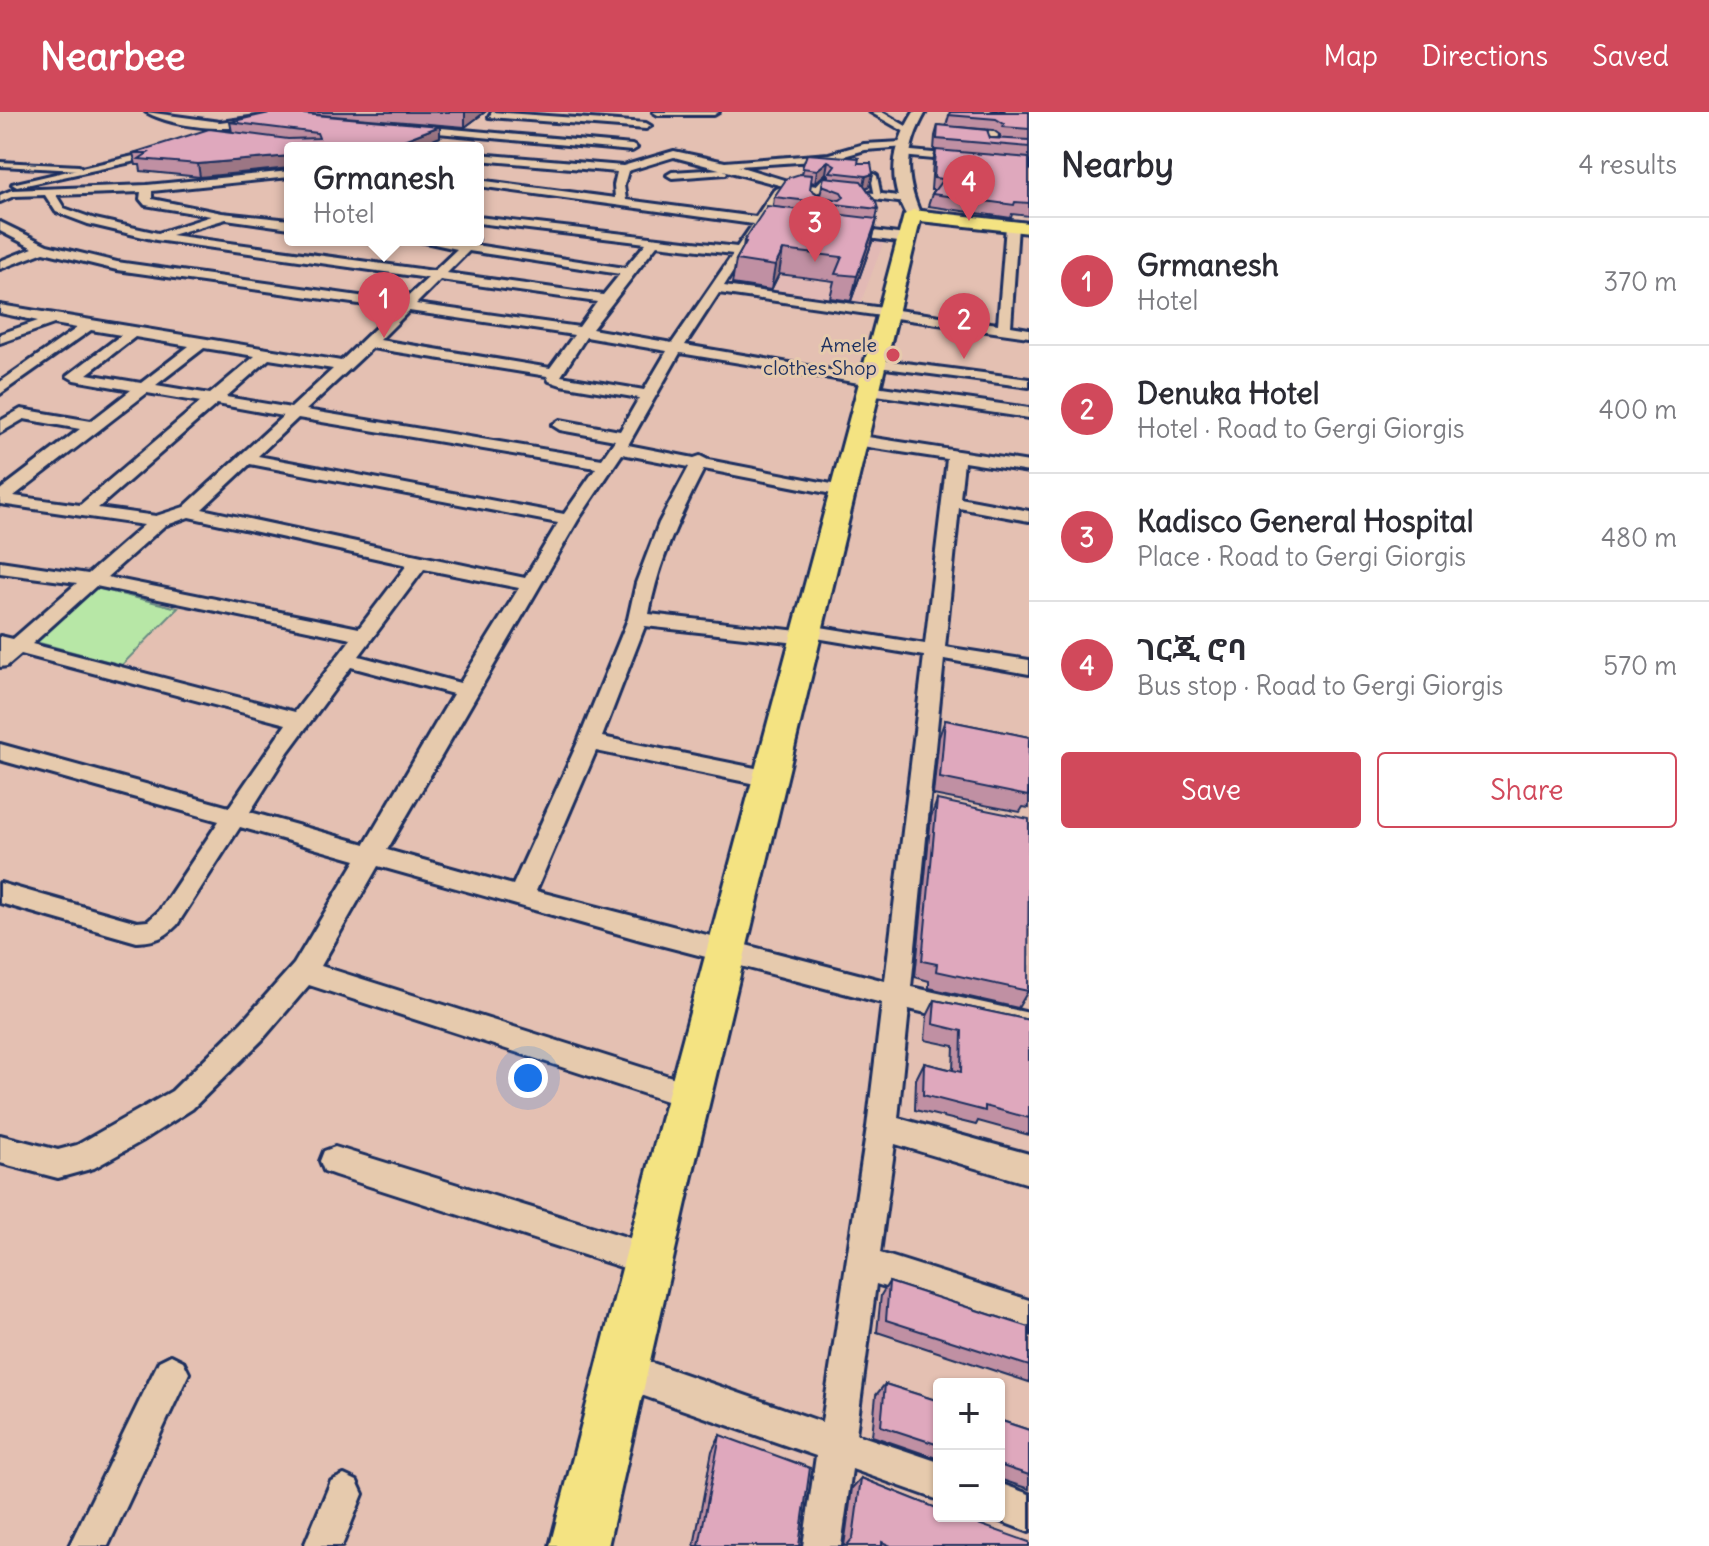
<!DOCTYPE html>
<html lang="en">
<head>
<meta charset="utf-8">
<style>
  :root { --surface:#fff; --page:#f2f2f3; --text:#2b2b33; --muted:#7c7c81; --line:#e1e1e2; --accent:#d1495b }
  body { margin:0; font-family:Delius,"Noto Sans Ethiopic",sans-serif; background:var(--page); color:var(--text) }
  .controls { position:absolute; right:24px; bottom:24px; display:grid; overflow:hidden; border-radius:8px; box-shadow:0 2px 6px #0004 }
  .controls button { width:72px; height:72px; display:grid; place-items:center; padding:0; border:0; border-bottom:2px solid var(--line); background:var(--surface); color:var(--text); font:40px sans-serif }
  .you { position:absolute; left:528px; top:966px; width:28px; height:28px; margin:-20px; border:6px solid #fff; border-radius:50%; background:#1a73e8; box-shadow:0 0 0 12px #1a73e833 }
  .badge { display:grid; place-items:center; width:52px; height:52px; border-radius:50%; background:var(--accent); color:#fff; font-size:26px; font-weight:700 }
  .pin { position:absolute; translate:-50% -66px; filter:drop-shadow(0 2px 4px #0008) }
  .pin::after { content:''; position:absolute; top:42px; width:28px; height:24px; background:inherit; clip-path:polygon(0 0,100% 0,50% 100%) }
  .popup { position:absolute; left:284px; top:30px; width:200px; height:104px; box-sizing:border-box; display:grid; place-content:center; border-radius:8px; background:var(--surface); filter:drop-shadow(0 2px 6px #0005); font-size:26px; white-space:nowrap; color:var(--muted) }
  .popup b { font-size:30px; color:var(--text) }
  .popup::after { content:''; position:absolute; left:50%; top:100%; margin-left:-16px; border:16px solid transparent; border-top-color:var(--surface) }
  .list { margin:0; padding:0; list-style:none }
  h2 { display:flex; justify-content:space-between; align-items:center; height:104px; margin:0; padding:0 32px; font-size:34px }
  h2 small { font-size:26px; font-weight:400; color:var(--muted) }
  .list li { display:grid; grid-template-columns:52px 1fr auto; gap:24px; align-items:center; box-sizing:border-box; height:128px; padding:0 32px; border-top:2px solid var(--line) }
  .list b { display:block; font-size:30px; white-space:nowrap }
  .list p { margin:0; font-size:26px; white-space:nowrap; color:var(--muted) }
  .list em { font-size:26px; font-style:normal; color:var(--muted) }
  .actions { display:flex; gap:16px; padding:24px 32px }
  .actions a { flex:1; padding:18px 0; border:2px solid var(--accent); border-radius:8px; text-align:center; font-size:28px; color:var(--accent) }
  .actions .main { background:var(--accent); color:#fff }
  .map { position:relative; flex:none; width:1029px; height:1434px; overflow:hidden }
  header { display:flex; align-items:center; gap:48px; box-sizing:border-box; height:112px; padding:0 40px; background:var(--accent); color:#fff }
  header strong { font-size:38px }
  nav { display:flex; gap:44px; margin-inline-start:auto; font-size:28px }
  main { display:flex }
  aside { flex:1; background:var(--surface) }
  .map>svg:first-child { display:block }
  .built { fill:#e2b9b5 }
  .green { fill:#b7e7a6; stroke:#698b82; stroke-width:2 }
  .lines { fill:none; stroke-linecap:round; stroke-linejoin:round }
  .service-casing { stroke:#1b2f5e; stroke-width:6 }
  .minor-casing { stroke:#1b2f5e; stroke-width:6 }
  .secondary-casing { stroke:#1b2f5e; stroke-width:6 }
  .primary-casing { stroke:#1b2f5e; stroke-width:6 }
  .service { fill:#e6caad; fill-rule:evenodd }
  .minor { fill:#e6caad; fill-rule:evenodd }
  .secondary { fill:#e6caad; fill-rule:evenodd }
  .primary { fill:#f4e382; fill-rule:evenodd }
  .wall { fill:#c090a3; stroke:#1b2f5e; stroke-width:2; fill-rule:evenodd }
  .shaded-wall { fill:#9c7684; stroke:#1b2f5e; stroke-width:2 }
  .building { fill:#dfa8bd; stroke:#1b2f5e; stroke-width:2 }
  .poi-dot { fill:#d1495b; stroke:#e6caad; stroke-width:3 }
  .labels { text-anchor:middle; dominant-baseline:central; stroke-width:6; stroke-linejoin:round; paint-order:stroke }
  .far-poi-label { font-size:20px; fill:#1b2f5e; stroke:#e6caad; text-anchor:end }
</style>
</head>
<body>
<header>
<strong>Nearbee</strong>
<nav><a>Map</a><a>Directions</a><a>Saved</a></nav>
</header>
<main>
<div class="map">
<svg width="1029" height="1434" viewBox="0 0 1029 1434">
  <rect width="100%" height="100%" fill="#e4c0b2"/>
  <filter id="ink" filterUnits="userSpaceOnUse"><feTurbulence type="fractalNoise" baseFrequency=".0125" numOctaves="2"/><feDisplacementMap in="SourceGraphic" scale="16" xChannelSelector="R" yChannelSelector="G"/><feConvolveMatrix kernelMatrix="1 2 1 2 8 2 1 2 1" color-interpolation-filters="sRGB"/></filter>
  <g filter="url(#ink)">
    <polygon class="built" points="761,112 885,127 859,195 722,176"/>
    <polygon class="green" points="87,474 178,496 122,553 28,528"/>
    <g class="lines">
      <defs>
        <g id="service">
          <polygon points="0,50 79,54 82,56 79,58 0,54"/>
          <polygon points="874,62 877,64 881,85 878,87 875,85 871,64"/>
          <polygon points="825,64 830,65 819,77 815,90 811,90 813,77"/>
        </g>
        <g id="minor">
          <path d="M146,0L220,10L264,4L269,7C241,23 174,16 146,0Z"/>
          <polygon points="492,0 646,11 651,14 646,17 489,5"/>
          <polygon points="653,0 719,0 714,3 658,3"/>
          <polygon points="870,0 882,0 913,18 905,20"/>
          <polygon points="993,0 1003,0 996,32 997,47 1029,50 1029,56 901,44 896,41 901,38 987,46 986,32"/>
          <polygon points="408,13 632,33 637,36 632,39 405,18"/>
          <path d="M902,30L906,31V35L865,38L830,48L738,54L794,71L906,85L912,88L906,91L794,77L782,82L724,174L998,212L1006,114L1012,110L1018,114L1011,214L1029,217V225L719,181L685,233L871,265L878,269L871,273L680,241L628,333L694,346L700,344L708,348L842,374L851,379L842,384L704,357C680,404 658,450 649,502L798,519L808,513L925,532L947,347L855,333L847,328L855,323L1029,350V360L964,350L960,386L1029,399V409L959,396L945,535L1029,548V562L944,547L911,875L1029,901V925L909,897L898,1006L1029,1042V1072L895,1032L880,1141L1029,1188V1222L876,1172L856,1322L939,1350V1388L852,1357L841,1434H803L816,1344L621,1276L609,1270L603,1258L609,1246L621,1240L822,1310L867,1015L882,891L641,828L378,754L321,854L691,971L701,975L706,984L701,993L691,997L309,873L262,928L192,997L142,1029L94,1056L58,1066L0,1051V1023L58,1038L77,1033L172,979L242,910L294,852L356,748L240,715L177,813C164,826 156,829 137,830L0,791V771L137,810L148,809L159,799L219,709L0,648V632L229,695L286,612L21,542L7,554L0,555V524L13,527L77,471L0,461V449L88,462L144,413L0,392V378L80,317L24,307L0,321V309L21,297L91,309L131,278L74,268L67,264L121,223L91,218L0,282V270L77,216L54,212L0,231V222L38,209L0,201V193L341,249L395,197L117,158L44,140L0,157V149L33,136L0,119V110L47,133L117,150L402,190L428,166L156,128L88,112L56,100L45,83L14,84L0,90V83L12,78L147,73L290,59V65L152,79V87L222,101L290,108V116L226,107L171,123L434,159L457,137L416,128L463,131L478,127L475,133L625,156L646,131L478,111V105L737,135L753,112L478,74V68L615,86L614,73L617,60L478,48V42L623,54L674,39L725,50L829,42L864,32ZM674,45L783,74L774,78L756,105L626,88L624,73L628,59ZM141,80L140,87L145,93L211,104L158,121L95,107L64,96L56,83ZM657,133L733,142L672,231L592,217ZM469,139L620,162L603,183L447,161ZM440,168L597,190L579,215L416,192ZM409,199L574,223L550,256L380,228ZM135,225L189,234L141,271L87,262ZM586,225L667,239L644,278L561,264ZM204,236L255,244L210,282L156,273ZM372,236L547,264L549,269L561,273L639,286L620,319L560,308L552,313L560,318L615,328L602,347L306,298ZM269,247L333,257L291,296L226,285ZM147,281L201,290L80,393L14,384ZM217,292L283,304L184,395L156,404L98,396ZM298,306L596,356L564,402L258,344ZM622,342L689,355L659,411L636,471L628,507L578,630L513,773L387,738L578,408ZM250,352L558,411L525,466L202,397ZM189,405L407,453L359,516L107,465L164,414ZM424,457L519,476L460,571L359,544ZM96,474L351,527L295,600L32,532ZM645,514L806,532L816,526L924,544L885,869L536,779L596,639L770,675L778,673L781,667L778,661L770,659L602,625ZM351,555L453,582L365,732L250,700L288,640Z"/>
          <polygon points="164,37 168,38 168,42 17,75 12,72"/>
          <polygon points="722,57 727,60 726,62 672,66 667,63 672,60"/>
          <polygon points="841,115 906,123 912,127 906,131 837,122 837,116"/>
          <polygon points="875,247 1029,267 1029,275 870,254 870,248"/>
          <polygon points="868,273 1029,296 1029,306 863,281 860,278"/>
          <polygon points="335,1035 649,1132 661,1136 665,1148 661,1160 649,1164 335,1063 324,1059 320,1049 324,1039"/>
          <polygon points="171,1243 183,1249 189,1261 108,1434 69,1434 159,1249"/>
          <polygon points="344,1363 357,1369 363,1382 342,1434 304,1434 331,1369"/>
          <polygon points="999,1371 1029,1382 1029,1420 987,1404 999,1404"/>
        </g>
        <path id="secondary" d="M914,0H926C905,36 904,65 921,103L913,108L908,106C886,69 892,35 914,0Z"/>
        <polygon id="primary" points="913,98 1029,111 1029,121 920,109 691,1068 608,1434 550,1434 645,1068 904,103"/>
      </defs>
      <use href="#service" class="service-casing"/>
      <use href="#minor" class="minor-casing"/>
      <use href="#secondary" class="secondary-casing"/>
      <use href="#primary" class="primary-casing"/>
      <use href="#service" class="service"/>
      <use href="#minor" class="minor"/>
      <use href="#secondary" class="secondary"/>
      <use href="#primary" class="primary"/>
    </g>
    <g class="wall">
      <polygon points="309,0 485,0 465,15 309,2"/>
      <path d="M950,0H1029V104L1012,102L1011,106L928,94L932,82L934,78H931L933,50L936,38H934L935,24L938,13L946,14ZM958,15L993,18L1000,23V26H990Z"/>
      <polygon points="230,10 440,25 413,36 290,36 290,56 200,65 141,59 140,53 136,53 133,41 232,20"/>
      <path d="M807,42L858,51L873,62L870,74L866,76L878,97L872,130L851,189L830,186L834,169L779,162L771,178L732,172L736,148L743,136L744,129L773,94L774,85L802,62ZM826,61L829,63V65H824L820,83L810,77L811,70L815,71Z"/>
      <polygon points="945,608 1029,625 1029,696 1023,695 1020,700 933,683 939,625"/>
      <polygon points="937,688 1028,879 1018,896 929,876 929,869 915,865 931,705"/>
      <polygon points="935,888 1029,908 1029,1023 978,1009 976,1013 915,998 916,967 924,951 953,958 954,934 925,928 927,904"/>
      <polygon points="889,1170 1029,1215 1029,1270 877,1220 881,1183"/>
      <polygon points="885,1272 939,1289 939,1347 872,1324 876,1283"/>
      <polygon points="999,1308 1029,1318 1029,1377 999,1367"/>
      <polygon points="720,1323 799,1434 694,1434 712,1339"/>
      <polygon points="861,1366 1029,1434 844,1434 852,1376"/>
    </g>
    <g class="shaded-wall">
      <polygon points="465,0 485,0 465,15"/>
      <polygon points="440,14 440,25 413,36 383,36"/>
      <polygon points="288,44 290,56 200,65 198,52"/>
      <polygon points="828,49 826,61 815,71 817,58"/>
      <polygon points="873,62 870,74 863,77 866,64"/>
      <polygon points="877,107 872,130 851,189 857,164"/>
      <polygon points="783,138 779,162 771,178 775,154"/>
    </g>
    <g class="building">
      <polygon points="274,0 281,0 440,14 383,36 290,36 290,44 198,52 139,47 148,41 133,41 209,17 288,27 319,26 317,21 230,10"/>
      <polygon points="950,0 1029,0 1029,17 1003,15 1004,12 996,7 949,3"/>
      <polygon points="938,13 987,18 990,26 1029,28 1029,35 937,27"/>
      <polygon points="936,38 1029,46 1029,91 1015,90 1014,93 932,82 943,67 934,66"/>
      <polygon points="807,42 859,46 858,51 871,51 873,62 866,64 830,60 835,53 828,49 817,58 802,56"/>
      <polygon points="800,62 812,63 810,77 822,85 840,88 844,85 841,80 822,73 824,65 861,69 876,90 878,97 774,85 787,66"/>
      <polygon points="767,94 877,107 857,164 835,162 842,145 783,138 775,154 736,148 746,130 744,129"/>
      <polygon points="945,608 1029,625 1028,684 940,666"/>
      <polygon points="937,688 1029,707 1028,879 936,859 937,852 922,849"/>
      <polygon points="935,888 1029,908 1029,1006 985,994 985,999 923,983 924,951 961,960 962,919 933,912"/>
      <polygon points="889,1170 1029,1215 1029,1254 886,1208"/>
      <polygon points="885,1272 939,1289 939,1333 881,1314"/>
      <polygon points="999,1308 1029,1318 1029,1363 999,1353"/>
      <polygon points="720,1323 810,1356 799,1434 699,1434"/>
      <polygon points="861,1366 939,1397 939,1404 956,1404 1029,1430 1029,1434 891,1434 882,1430 882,1434 850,1434 847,1433 853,1426"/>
    </g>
  </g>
  <circle class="poi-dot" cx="893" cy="243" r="8"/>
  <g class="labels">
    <g class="far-poi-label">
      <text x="877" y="232">Amele<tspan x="877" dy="23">clothes Shop</tspan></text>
    </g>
  </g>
</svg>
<div class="controls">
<button>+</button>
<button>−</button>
</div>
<div class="you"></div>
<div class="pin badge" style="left:384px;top:226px">1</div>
<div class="popup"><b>Grmanesh</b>Hotel</div>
<div class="pin badge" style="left:964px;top:247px">2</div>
<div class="pin badge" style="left:815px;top:150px">3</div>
<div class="pin badge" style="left:969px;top:109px">4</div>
</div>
<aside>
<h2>Nearby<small>4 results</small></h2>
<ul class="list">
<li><span class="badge">1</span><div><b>Grmanesh</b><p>Hotel</p></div><em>370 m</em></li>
<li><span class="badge">2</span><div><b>Denuka Hotel</b><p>Hotel · Road to Gergi Giorgis</p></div><em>400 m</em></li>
<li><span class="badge">3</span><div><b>Kadisco General Hospital</b><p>Place · Road to Gergi Giorgis</p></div><em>480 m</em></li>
<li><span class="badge">4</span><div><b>ገርጂ ሮባ</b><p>Bus stop · Road to Gergi Giorgis</p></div><em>570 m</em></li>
</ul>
<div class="actions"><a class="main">Save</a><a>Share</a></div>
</aside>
</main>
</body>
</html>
